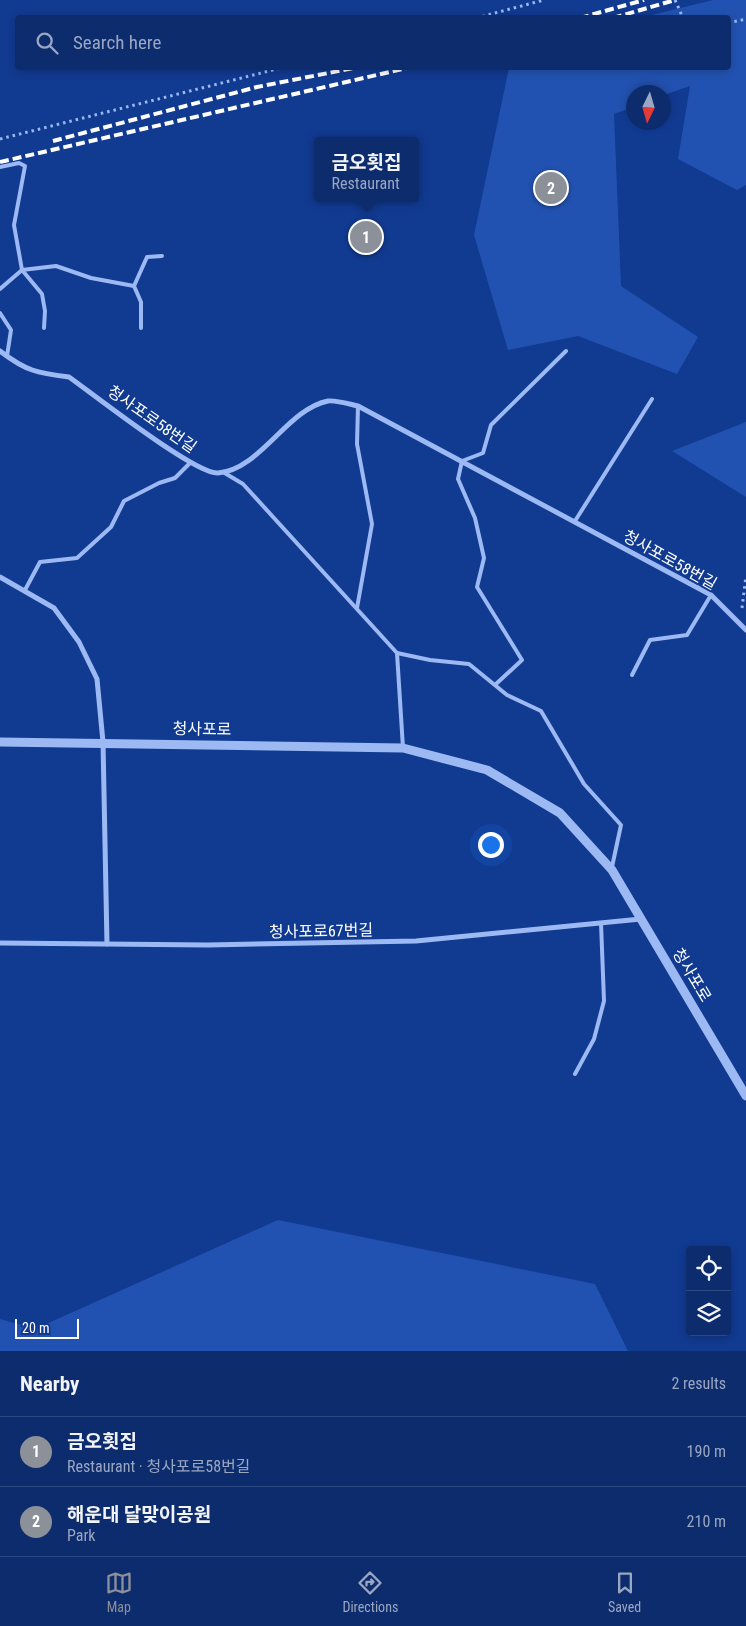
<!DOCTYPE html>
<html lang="en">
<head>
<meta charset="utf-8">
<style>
  :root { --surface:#0d2c6d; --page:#1b3875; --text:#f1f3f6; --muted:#9aa7c2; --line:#2d4880; --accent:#8c9099 }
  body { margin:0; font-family:"Roboto Condensed","Noto Sans KR",sans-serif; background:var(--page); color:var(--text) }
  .controls { position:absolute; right:15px; bottom:15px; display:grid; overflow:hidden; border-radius:5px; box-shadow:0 2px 8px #0003 }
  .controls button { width:45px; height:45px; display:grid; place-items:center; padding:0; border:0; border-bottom:1px solid var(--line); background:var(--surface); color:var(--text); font:25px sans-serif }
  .compass { position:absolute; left:626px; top:85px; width:45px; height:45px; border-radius:50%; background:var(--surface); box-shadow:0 2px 8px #0003; rotate:185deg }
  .scale { position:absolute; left:15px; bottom:12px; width:64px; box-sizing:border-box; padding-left:5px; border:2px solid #fff; border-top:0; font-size:14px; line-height:18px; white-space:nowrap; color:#fff; -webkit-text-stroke:4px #113a91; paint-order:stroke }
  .you { position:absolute; left:490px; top:844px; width:18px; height:18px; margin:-12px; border:4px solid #fff; border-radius:50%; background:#1a73e8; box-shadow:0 0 0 8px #1a73e833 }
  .badge { display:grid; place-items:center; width:32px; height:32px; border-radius:50%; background:var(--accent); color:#fff; font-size:16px; font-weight:700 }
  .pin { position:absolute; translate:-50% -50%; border:2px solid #fff; box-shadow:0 1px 5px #0006 }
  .popup { position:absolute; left:314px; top:137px; width:105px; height:65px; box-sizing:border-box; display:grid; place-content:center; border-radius:5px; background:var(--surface); filter:drop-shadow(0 1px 4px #0005); font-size:16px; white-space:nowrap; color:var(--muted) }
  .popup b { font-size:19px; color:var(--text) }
  .popup::after { content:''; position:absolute; left:50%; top:100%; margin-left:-10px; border:10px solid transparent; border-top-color:var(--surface) }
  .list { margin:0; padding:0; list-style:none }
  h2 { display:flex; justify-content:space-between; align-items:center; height:65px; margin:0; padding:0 20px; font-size:21px }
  h2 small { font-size:16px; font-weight:400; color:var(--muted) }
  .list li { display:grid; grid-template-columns:32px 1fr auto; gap:15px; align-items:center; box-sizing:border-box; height:70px; padding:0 20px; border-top:1px solid var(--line) }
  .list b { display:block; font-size:19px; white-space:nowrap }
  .list p { margin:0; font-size:16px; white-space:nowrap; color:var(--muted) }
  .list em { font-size:16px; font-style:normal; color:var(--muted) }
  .icon { flex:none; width:28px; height:28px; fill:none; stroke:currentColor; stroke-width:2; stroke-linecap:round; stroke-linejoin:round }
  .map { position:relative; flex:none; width:746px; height:1351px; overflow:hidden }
  .search { position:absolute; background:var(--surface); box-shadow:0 2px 8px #0003; left:15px; right:15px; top:15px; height:55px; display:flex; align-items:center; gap:12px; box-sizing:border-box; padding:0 18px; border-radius:5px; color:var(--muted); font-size:19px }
  .sheet { height:205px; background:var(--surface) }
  nav { display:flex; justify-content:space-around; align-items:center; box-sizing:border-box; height:70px; border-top:1px solid var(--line); background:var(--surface); font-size:14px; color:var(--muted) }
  nav a { display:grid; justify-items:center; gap:2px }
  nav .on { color:var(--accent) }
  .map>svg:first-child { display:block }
  .green { fill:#2252b1 }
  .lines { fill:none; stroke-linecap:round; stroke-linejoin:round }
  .path { stroke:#9cb9f3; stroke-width:3; stroke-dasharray:2.5 4; stroke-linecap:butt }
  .service { stroke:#9cb9f3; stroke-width:4 }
  .minor { stroke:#9cb9f3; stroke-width:5 }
  .tertiary { stroke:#9cb9f3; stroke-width:9 }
  .rail { stroke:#fff; stroke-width:4; stroke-dasharray:9 4; stroke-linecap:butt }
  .labels { text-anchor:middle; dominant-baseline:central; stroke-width:4; stroke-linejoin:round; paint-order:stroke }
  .street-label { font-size:16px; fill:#fff; stroke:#113a91 }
</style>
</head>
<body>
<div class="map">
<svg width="746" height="1351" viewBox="0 0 746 1351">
  <rect width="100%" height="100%" fill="#113a91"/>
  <g class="green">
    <polygon points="713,0 746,0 746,185 737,190 678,159 690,86 664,95 664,92 634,92 633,107 614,114 621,286 698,337 677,374 578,336 508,350 474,235 509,68 728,68 728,18 644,17"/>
    <polygon points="746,422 746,497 672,451"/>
    <polygon points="278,1220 595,1284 628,1351 0,1351 0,1319 35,1329"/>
  </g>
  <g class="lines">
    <g class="path">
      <polyline points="675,0 683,18"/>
      <polyline points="476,18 544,0"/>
      <polyline points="728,23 746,19"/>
      <polyline points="0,139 281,68"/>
      <polyline points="742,608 746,576"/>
    </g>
    <g class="service">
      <polyline points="0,167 19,163 25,166 14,225 22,270 42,294 45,311 44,328"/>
      <polyline points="134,286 147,257 162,256"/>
      <polyline points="0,289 22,270 56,266 91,278 134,286 141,302 141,328"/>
      <polyline points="0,313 11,330 7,356"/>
      <polyline points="223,472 243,484 397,653 430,660 469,664 507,695 541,711 584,784 621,825 612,867"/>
      <polyline points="575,521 652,399"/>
      <polyline points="25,590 40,562 77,558 111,527 124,501 159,483 175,478 190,463"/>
      <polyline points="357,608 372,524 357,444 358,406"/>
      <polyline points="397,653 403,748"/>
      <polyline points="632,675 650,640 687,635 711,595"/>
      <polyline points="496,684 522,660 477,587 484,558 475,518 458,479 462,461 483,453 491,425 566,351"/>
      <polyline points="575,1074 594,1039 604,1001 601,923"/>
    </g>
    <g class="minor">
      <path d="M0,351C26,371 37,373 69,377C93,394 196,475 218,473C260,470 287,409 328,401C336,400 349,404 358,406L711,595L746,630"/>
      <polyline points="0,577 54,608 79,642 97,679 103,742 107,944"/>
      <polyline points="0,943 208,945 416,941 641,919"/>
    </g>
    <polyline class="tertiary" points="0,742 403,748 487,770 560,813 612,870 746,1096"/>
    <g class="rail">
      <polyline points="580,18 644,0"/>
      <polyline points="613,18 675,0"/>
      <polyline points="53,141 257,87 354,68"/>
      <polyline points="0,162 407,68"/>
    </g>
  </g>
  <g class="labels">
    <g class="street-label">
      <text transform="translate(152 419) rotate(35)">청사포로58번길</text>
      <text transform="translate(670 560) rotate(29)">청사포로58번길</text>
      <text transform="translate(202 729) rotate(1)">청사포로</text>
      <text transform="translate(321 931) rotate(-1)">청사포로67번길</text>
      <text transform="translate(692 975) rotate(59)">청사포로</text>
    </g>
  </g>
</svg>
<div class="controls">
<button><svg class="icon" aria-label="locate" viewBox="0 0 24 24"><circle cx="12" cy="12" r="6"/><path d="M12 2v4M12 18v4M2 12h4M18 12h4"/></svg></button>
<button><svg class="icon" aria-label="layers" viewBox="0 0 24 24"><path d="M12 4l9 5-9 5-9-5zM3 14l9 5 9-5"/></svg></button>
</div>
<svg class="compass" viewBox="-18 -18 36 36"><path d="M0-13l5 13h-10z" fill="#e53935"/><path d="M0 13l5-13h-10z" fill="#9aa7c2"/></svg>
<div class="scale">20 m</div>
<div class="you"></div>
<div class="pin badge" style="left:366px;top:237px">1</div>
<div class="popup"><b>금오횟집</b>Restaurant</div>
<div class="pin badge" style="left:551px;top:188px">2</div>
<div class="search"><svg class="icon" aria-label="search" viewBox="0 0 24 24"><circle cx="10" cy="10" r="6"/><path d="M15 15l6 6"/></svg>Search here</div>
</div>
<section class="sheet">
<h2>Nearby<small>2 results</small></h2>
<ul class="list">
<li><span class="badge">1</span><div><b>금오횟집</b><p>Restaurant · 청사포로58번길</p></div><em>190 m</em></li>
<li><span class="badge">2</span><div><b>해운대 달맞이공원</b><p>Park</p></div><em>210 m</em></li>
</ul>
</section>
<nav>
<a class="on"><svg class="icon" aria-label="map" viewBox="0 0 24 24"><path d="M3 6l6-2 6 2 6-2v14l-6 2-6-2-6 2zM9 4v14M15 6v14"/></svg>Map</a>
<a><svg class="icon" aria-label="directions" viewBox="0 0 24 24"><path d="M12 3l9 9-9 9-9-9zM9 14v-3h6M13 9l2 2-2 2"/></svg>Directions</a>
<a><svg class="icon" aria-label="saved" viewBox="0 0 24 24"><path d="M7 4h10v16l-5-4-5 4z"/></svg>Saved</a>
</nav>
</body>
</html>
